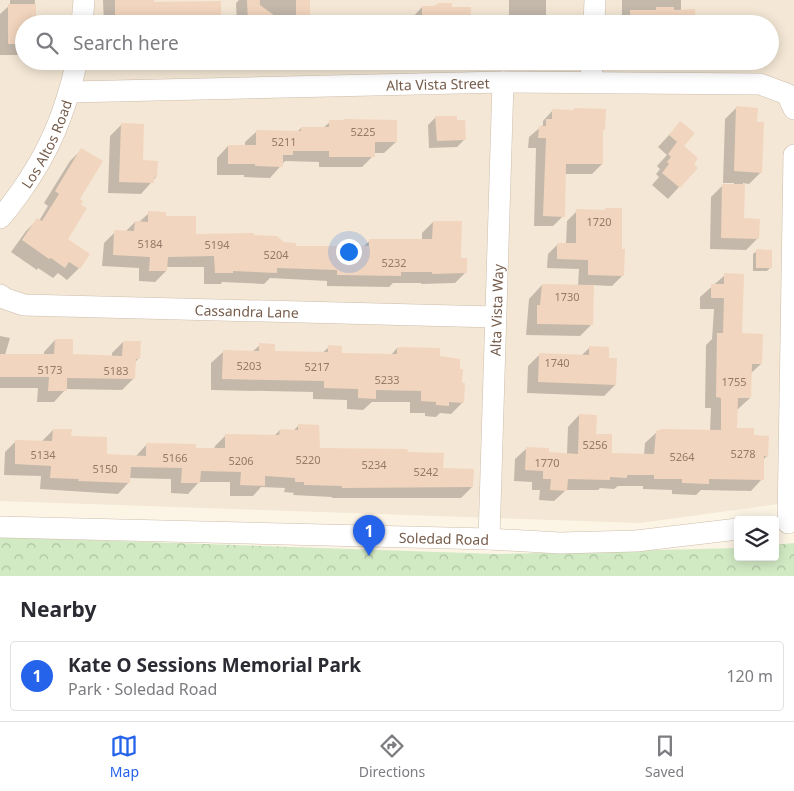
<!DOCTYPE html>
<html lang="en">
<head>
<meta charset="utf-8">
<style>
  :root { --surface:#fff; --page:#f7f7f7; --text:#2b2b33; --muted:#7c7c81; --line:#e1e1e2; --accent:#2563eb }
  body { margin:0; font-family:"Noto Sans",sans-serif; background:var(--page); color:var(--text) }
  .controls { position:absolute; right:15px; bottom:15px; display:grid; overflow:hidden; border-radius:5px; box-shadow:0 2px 12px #0003 }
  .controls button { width:45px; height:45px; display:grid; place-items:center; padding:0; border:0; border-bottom:1px solid var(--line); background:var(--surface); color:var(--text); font:25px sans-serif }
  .you { position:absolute; left:348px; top:251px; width:18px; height:18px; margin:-12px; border:4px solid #fff; border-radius:50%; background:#1a73e8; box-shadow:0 0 0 8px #1a73e833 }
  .badge { display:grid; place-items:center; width:32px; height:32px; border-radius:50%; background:var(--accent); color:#fff; font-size:16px; font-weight:700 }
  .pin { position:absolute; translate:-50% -41px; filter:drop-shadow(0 1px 2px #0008) }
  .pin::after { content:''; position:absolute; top:26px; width:18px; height:15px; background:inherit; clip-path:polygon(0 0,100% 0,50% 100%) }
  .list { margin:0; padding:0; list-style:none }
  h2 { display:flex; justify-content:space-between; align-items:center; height:65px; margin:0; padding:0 20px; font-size:21px }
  h2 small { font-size:16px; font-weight:400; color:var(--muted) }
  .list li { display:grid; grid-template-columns:32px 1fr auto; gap:15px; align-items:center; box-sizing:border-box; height:70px; margin:0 10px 10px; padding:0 10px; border:1px solid var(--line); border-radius:5px }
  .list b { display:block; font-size:19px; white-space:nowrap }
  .list p { margin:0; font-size:16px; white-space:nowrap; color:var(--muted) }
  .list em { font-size:16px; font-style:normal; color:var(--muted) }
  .icon { flex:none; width:28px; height:28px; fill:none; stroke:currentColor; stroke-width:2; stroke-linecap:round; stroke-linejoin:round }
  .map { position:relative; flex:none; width:794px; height:576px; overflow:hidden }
  .search { position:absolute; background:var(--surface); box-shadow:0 2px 12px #0003; left:15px; right:15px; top:15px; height:55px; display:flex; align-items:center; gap:12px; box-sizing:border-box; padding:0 18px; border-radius:28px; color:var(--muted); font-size:19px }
  .sheet { height:145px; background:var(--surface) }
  nav { display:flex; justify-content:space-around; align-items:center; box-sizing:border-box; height:70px; border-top:1px solid var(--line); background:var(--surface); font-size:14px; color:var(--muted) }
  nav a { display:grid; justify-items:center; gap:2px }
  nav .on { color:var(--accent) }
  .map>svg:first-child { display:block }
  .residential { fill:#f4e7d5; fill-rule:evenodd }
  .park { fill:url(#park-crowns) }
  .shadow { fill:#0003 }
  .building { fill:#f2d5be }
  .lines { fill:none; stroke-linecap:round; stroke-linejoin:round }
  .minor-casing { stroke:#cebdac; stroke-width:22 }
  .minor { stroke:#fff; stroke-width:21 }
  .labels { text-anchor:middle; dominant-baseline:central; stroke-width:5; stroke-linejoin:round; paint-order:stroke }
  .number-label { font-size:11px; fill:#957a68 }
  .street-label { font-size:14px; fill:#765c4b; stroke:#fff9ed }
</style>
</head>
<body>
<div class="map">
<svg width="794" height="576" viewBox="0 0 794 576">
  <defs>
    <pattern id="park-crowns" width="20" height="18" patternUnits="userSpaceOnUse" patternTransform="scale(1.25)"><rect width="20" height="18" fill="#d2eac4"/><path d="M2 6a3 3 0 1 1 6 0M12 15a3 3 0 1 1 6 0" fill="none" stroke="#afc1a1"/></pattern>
  </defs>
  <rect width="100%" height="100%" fill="#fcf5e6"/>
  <path class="residential" d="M0,0H794V502L640,523L0,501ZM24,24H770V61H24Z"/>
  <polygon class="park" points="0,537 497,554 738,548 738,557 775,557 775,545 794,543 794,576 0,576"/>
  <g class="shadow">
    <polygon points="10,0 35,0 34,24 24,24 24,57 20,57 20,55 0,55 0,14 10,5"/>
    <polygon points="103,0 153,0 153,4 220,22 218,24 104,24"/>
    <polygon points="239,0 309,0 309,24 237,24 236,3"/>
    <polygon points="509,0 546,0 546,20 549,20 549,24 509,24"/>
    <polygon points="622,0 681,0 681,11 694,24 619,24 622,20"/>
    <polygon points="422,7 451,8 469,24 402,24 407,19 411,19"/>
    <polygon points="109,61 172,61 168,65 152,65 152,62 109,65"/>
    <polygon points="504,61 542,61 538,65 504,65"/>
    <polygon points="737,107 761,172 749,184 743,183 742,219 758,238 746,250 710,249 711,197 723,185 734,185 734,183 723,183 725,119"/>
    <polygon points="553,110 602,131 602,164 592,174 564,174 563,216 553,226 534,226 536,148 528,148 529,137 543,125 543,121"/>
    <polygon points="435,118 456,122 465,139 457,147 429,148 428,125"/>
    <polygon points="330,122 396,142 384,153 374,153 373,156 362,167 319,167 319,162 285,161 270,178 244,177 244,175 217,175 217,158 228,146 245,146 245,142 257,131 297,132 301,128 323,128"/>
    <polygon points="680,123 682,146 679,187 668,199 652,185 659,177 656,174 660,169 657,166 667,155 658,147"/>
    <polygon points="122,124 142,161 156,177 141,194 108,193 110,136"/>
    <polygon points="82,149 78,200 66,240 88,255 79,268 67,280 58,273 53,278 38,268 37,270 11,252 26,231 37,220 39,221 48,206 44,203 70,161"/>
    <polygon points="577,211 622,276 612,286 592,285 591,325 580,336 526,335 529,299 542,285 578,286 579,269 547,268 548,254 558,244 566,244 567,221"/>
    <polygon points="149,213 164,217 195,235 253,237 295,247 363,247 370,240 422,240 422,233 433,222 460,260 466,272 455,283 421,284 421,283 393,283 389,287 327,286 327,281 270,278 264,284 222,282 221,284 204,284 204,267 166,267 166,271 155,282 139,281 139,268 102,266 104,243 115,232 125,232 135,222 139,222"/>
    <polygon points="757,251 770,268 767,271 753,271 753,254"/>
    <polygon points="725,275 741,334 761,364 750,374 750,398 738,409 736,409 735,429 753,437 767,456 763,460 762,479 751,491 701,490 696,495 672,494 672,490 643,489 643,486 618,486 614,489 600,488 598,490 566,490 554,501 539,500 540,490 532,490 532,482 514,481 515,459 527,448 547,454 567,454 568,427 579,415 610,454 644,455 645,443 657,432 710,431 711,408 705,408 706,345 712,339 714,309 700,309 700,297"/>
    <polygon points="0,336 10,338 5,355 44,355 44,352 55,340 72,355 112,357 112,353 123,342 139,358 134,363 134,378 122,390 66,389 54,402 37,402 38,388 0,388"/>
    <polygon points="260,345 274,353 321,354 329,347 341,354 391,355 397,348 439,357 461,384 463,402 451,414 440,413 436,417 425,416 425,413 410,413 410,402 372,402 363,410 347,409 347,400 313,399 313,392 211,390 211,363 223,352 252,352"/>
    <polygon points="590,347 607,359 615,385 604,396 527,393 528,366 539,355 581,356"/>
    <polygon points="299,425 319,449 406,454 442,469 472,487 461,498 332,498 332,497 293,495 294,493 284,492 285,488 261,487 253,496 230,496 230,482 199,482 188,494 171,493 171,479 129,478 129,482 118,494 40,489 41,476 4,475 5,452 16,441 42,441 53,430 105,455 136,456 147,444 195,449 214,450 215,446 226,435 274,436 280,430 293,431"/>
  </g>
  <g class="building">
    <polygon points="115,0 154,0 154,2 221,1 221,23 118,24 118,22 115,22"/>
    <polygon points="247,0 260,0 260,5 286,24 248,24"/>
    <rect x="296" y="0" width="14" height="24"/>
    <polygon points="439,3 452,3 452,7 471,7 470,24 422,24 422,6 434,6"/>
    <polygon points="8,4 36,4 36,24 24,24 24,44 8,44"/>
    <polygon points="656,7 674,7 674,10 695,9 696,24 630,24 630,10 656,10"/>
    <polygon points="736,106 758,108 757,122 764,122 762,173 734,171"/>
    <polygon points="574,108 606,109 605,130 603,130 603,164 566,164 565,217 543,216 546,138 538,138 539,126 546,126 546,119 552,119 552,109 574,110"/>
    <polygon points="435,116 457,116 457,120 465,120 466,140 437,141"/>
    <polygon points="344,119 397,120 397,142 375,142 375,157 329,157 329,151 293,151 293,155 283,155 283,167 255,166 255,164 228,164 228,145 256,145 256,130 301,131 301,127 329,127 329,120 344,120"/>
    <polygon points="680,121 695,133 684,146 698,158 694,164 698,168 680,188 662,173 669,164 667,162 671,157 668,154 677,142 669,135"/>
    <polygon points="121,123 144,124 143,160 158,161 157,178 154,177 154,183 119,182"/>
    <polygon points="81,148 103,161 80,199 83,201 81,205 87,208 68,239 90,254 80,269 69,262 65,268 51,258 49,259 22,240 37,218 42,221 59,194 55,191"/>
    <polygon points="722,184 745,184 744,218 760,219 759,239 721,238"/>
    <polygon points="605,208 622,208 622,249 625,249 624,276 588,275 588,260 557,259 557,243 576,243 576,209 605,210"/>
    <polygon points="148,211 166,212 166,216 196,216 196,234 254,233 254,235 277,236 284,242 296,243 296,246 369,246 369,239 432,239 433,221 462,221 461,258 467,258 467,273 432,274 432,272 401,272 401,276 337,275 337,270 277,268 277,273 233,271 233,273 215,273 214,256 168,257 167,271 149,271 150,257 113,255 114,230 134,231 135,221 148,222"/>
    <polygon points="756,249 772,250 772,268 756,268"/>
    <polygon points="724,273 744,274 742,333 763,334 762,364 752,364 751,398 738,398 737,428 754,428 754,435 769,436 768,457 764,456 764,480 709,479 709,484 682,483 682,479 654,479 654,475 627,475 627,478 610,477 610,480 568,479 567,491 550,490 551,479 543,479 543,471 525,470 526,447 549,448 549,452 578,454 579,414 597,415 596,434 612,434 612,453 654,454 656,431 662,429 721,430 721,398 716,397 717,333 723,333 724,298 711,298 711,284 724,284"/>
    <polygon points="542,284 594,285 593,325 537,324 537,305 540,305"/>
    <polygon points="55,339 73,339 73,354 122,356 123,341 141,341 140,359 136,359 135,379 67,378 67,391 48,391 49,377 0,377 0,354 54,354"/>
    <polygon points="259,343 275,344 275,351 328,352 328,345 342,346 342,353 397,354 397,347 440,348 440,356 460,359 460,369 463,369 462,383 465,383 464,403 449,402 449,406 436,405 436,402 421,401 421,391 376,390 376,399 358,398 358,389 324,388 324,381 222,379 223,350 259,351"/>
    <polygon points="589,346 609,347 609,358 617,358 616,385 538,382 539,353 589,355"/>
    <polygon points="298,424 319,425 320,448 408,449 407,452 444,453 443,468 474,469 473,487 342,488 342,486 304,485 304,482 295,482 295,478 265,476 265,486 240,485 241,472 201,471 200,483 181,483 182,468 131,467 130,483 78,481 79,479 50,478 51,466 15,464 15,440 52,441 53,429 72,429 71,436 107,437 107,454 146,456 146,443 196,444 196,448 225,448 225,434 279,435 280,429 298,430"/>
  </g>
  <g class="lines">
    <defs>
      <g id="minor">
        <polyline points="82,24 84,0"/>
        <polyline points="594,24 595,0"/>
        <polyline points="591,82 592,61"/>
        <path id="s1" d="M70,92L503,82L760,84L787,94L794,109"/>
        <path id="s2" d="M0,218C7,211 13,202 19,194C50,151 65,113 77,61"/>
        <path id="s3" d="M0,295L6,299L24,305L495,317"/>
        <polyline points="788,523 794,155"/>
        <path id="s4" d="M0,527L489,539L560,543L636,541L738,529"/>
        <path id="s5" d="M489,539L503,82"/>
      </g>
    </defs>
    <use href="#minor" class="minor-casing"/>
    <use href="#minor" class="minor"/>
  </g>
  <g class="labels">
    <g class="number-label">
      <text x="363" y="131">5225</text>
      <text x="284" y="141">5211</text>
      <text x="599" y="221">1720</text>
      <text x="150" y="243">5184</text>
      <text x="217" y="244">5194</text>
      <text x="276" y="254">5204</text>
      <text x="394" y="262">5232</text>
      <text x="567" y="296">1730</text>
      <text x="557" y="362">1740</text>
      <text x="249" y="365">5203</text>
      <text x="317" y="366">5217</text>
      <text x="50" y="369">5173</text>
      <text x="116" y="370">5183</text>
      <text x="387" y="379">5233</text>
      <text x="734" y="381">1755</text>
      <text x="595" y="444">5256</text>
      <text x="743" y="453">5278</text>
      <text x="43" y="454">5134</text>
      <text x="682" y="456">5264</text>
      <text x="175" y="457">5166</text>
      <text x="308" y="459">5220</text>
      <text x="241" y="460">5206</text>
      <text x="547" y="462">1770</text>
      <text x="374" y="464">5234</text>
      <text x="105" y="468">5150</text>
      <text x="426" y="471">5242</text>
    </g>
    <g class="street-label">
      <text stroke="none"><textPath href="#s1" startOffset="368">Alta Vista Street</textPath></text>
      <text stroke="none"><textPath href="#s2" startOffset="88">Los Altos Road</textPath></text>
      <text stroke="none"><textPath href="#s3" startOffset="249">Cassandra Lane</textPath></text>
      <text stroke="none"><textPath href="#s5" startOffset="229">Alta Vista Way</textPath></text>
      <text stroke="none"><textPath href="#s4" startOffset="444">Soledad Road</textPath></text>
    </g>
  </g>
</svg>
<div class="controls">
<button><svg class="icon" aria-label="layers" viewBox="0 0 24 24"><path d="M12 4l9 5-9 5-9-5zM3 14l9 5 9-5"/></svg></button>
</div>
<div class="you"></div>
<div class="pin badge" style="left:369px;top:556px">1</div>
<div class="search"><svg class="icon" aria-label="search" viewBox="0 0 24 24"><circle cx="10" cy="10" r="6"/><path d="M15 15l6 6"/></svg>Search here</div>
</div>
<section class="sheet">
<h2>Nearby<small></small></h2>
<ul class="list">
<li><span class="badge">1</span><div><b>Kate O Sessions Memorial Park</b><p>Park · Soledad Road</p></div><em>120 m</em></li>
</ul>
</section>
<nav>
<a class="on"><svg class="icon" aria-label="map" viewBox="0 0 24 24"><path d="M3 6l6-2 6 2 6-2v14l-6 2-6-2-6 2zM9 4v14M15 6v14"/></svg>Map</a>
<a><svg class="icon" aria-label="directions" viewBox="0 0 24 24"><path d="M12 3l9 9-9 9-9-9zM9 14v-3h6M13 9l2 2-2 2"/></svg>Directions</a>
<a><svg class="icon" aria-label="saved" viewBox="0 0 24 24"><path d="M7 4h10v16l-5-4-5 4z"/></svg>Saved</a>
</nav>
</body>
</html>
